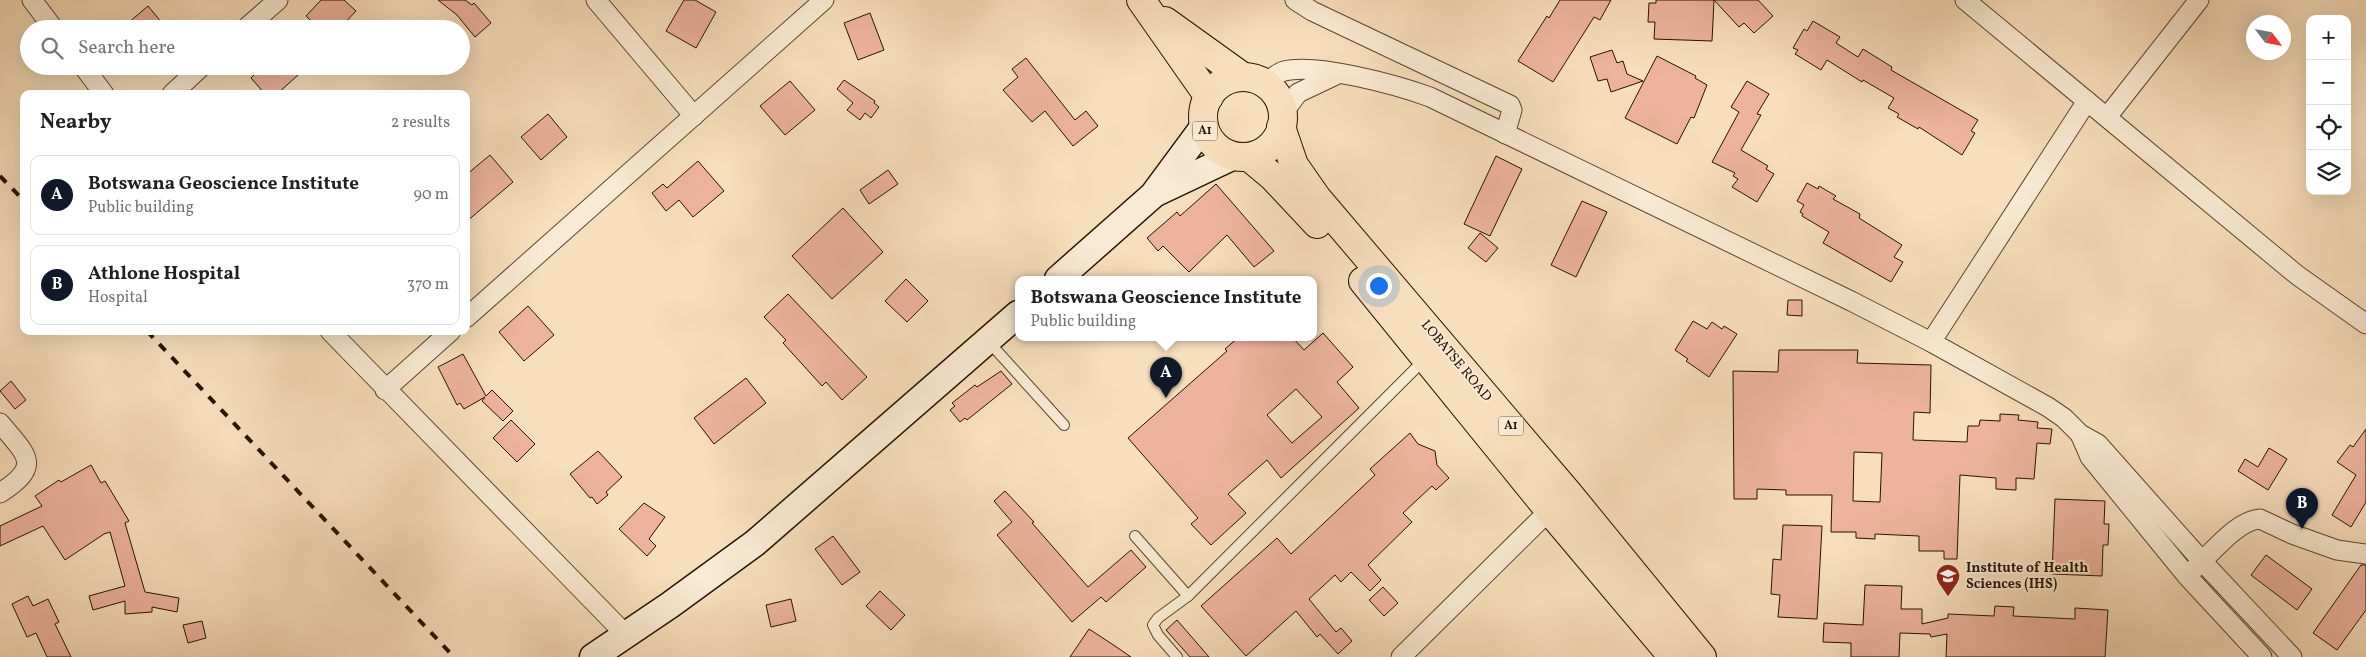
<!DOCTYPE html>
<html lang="en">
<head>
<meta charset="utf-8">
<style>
  :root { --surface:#fff; --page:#f6f6f6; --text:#202124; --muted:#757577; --line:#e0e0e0; --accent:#111827 }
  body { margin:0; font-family:Vollkorn,serif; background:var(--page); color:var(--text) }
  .controls { position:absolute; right:15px; top:15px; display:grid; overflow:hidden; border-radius:10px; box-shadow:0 5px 20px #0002 }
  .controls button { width:45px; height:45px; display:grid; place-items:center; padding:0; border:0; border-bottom:1px solid var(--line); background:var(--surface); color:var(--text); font:25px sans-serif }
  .compass { position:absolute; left:2246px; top:15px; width:45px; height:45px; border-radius:50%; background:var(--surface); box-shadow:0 5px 20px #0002; rotate:122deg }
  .you { position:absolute; left:1378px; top:285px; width:18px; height:18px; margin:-12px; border:4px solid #fff; border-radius:50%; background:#1a73e8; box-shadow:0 0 0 8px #1a73e833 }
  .badge { display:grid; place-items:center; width:32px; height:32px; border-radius:50%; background:var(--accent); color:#fff; font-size:16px; font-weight:700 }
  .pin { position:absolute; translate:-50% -41px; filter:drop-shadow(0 1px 2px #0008) }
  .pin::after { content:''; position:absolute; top:26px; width:18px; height:15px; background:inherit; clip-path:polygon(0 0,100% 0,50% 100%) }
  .popup { position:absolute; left:1015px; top:276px; width:302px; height:65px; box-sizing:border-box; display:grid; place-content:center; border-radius:10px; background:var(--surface); filter:drop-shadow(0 1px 4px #0005); font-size:16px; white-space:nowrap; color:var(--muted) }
  .popup b { font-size:19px; color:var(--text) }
  .popup::after { content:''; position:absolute; left:50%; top:100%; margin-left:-10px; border:10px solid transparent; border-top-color:var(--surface) }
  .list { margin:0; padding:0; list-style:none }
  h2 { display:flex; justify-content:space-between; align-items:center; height:65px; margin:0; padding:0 20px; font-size:21px }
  h2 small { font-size:16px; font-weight:400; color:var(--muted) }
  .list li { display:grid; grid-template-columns:32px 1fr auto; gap:15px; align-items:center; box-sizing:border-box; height:80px; margin:0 10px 10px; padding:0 10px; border:1px solid var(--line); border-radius:10px }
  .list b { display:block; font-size:19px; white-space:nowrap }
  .list p { margin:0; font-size:16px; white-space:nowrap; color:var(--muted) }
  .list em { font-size:16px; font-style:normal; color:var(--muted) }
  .icon { flex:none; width:28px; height:28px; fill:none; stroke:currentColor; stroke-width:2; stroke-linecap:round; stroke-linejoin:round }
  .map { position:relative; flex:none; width:2366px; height:657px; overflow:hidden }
  .search { position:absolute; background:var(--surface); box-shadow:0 5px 20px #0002; left:20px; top:20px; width:450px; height:55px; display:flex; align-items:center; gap:12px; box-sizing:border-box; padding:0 18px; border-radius:28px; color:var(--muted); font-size:19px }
  .panel { position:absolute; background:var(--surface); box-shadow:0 5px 20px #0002; left:20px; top:90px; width:450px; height:245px; border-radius:10px }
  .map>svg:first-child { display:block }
  .building { fill:#edb39e; stroke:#271201; fill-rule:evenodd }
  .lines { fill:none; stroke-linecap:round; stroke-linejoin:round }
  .service-casing { stroke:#5b4530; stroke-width:12 }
  .minor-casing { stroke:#5b4530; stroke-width:21 }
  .secondary-casing { stroke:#271201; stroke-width:29 }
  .trunk-casing { stroke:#271201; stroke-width:30 }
  .service { stroke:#faead3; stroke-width:10 }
  .minor { stroke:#faead3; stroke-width:19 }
  .secondary { stroke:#faead3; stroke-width:26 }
  .trunk { stroke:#f7debc; stroke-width:28 }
  .rail { stroke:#271201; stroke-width:4; stroke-dasharray:9 9; stroke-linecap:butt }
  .labels { text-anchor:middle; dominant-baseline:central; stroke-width:4; stroke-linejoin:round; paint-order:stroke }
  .shield { fill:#faead3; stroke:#665340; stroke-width:1 }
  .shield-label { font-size:12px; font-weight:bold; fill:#271201 }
  .street-label { font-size:14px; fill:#271201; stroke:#faead3 }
  .poi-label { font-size:14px; font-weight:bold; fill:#271201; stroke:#faead3; text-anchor:start }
</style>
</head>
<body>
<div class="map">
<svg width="2366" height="657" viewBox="0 0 2366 657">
  <rect width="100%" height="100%" fill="#f7debc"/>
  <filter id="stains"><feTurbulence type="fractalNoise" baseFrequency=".004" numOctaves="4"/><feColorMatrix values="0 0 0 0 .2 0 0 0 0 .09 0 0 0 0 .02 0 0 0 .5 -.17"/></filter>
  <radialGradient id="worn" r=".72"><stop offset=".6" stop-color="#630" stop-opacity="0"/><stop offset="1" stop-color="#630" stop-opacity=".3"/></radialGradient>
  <g class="building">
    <polygon points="321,0 344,0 356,11 339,29 320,29 306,16"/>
    <polygon points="438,0 465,0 472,5 474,3 491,23 475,37 457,15"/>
    <polygon points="684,0 695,0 716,12 696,48 666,31"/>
    <polygon points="1560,0 1611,0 1600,20 1594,17 1553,82 1518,61 1547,16 1549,18"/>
    <polygon points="1656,0 1758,0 1773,16 1754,33 1744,23 1739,27 1714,0 1712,41 1654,39 1655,22 1648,22 1649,3 1656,3"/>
    <polygon points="148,6 167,29 121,29"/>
    <polygon points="870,13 884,50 858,60 844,23"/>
    <polygon points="1813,21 1840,37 1836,43 1858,57 1863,49 1892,67 1891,70 1978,120 1971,131 1975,133 1962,155 1919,127 1918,129 1897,117 1899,114 1888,108 1894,98 1863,80 1862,82 1827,60 1821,70 1795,54 1798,50 1793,48 1804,29 1807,31"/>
    <polygon points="1612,50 1617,63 1623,61 1627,74 1643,81 1611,92 1607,79 1598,81 1590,57"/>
    <polygon points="1657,56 1696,76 1695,78 1707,85 1694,118 1691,117 1677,144 1625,118"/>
    <polygon points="1026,58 1075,120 1086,111 1098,126 1073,146 1045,111 1032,122 1003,90 1018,77 1012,69"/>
    <polygon points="263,66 308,66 277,94 265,94 251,78"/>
    <polygon points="844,80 875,101 874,103 879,107 871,118 865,113 860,120 847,110 853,103 837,89"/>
    <polygon points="790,81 815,110 785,135 760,106"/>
    <polygon points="1747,81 1769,94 1757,114 1761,115 1741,150 1768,166 1766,169 1774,174 1757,202 1732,187 1738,179 1733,176 1735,173 1712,162 1739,112 1731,107"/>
    <polygon points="548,114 567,137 541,160 521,137"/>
    <polygon points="490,155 513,182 466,222 466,175"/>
    <polygon points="1496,156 1522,169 1490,236 1464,224"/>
    <polygon points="698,161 724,191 693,217 679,200 666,211 652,193 663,184 667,188"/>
    <polygon points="888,170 898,184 869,204 860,190"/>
    <polygon points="1807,183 1818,189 1819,186 1836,196 1833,199 1860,214 1859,218 1902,245 1894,257 1903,262 1891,282 1823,243 1829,232 1802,216 1803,214 1800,212 1804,205 1797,201"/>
    <polygon points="1216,184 1274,251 1254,267 1227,235 1189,272 1163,246 1158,251 1147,238 1177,212 1180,216"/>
    <polygon points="1582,201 1607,212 1576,277 1551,265"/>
    <polygon points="843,208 883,252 832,299 792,256"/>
    <polygon points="1480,233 1498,248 1486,262 1468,248"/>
    <polygon points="906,279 928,301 907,322 885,301"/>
    <polygon points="788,294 867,377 842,400 826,382 822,386 783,343 786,340 764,317"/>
    <polygon points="1788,300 1802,300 1802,316 1787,315"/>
    <polygon points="528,306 554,335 524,361 499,332"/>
    <polygon points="1693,321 1707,329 1712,322 1722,329 1724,326 1737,334 1709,377 1686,361 1688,359 1675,350"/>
    <path d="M1323,333L1353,367L1337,382L1359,408L1281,478L1267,460L1228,494L1246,513L1211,545L1191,524L1198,518L1128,438L1227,351L1225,349L1239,337H1292L1304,350ZM1296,389L1322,417L1292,443L1267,415Z"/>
    <path d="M1779,350H1858L1857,363L1931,365L1930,413L1914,412L1913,440L1967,442L1968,426H1979L1980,420L2000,421V414L2019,415L2018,420L2038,422L2037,428L2052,429L2050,444L2037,443L2034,479L2016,478V490L1996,489V478L1960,475L1957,559H1944V551H1919V536L1875,534V539L1856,538V532H1831L1832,495H1786V490L1757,489V499H1734L1733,371L1778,372ZM1854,452L1882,453L1880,502L1853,501Z"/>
    <polygon points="463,354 486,396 492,390 513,411 503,421 482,401 485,397 464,409 460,403 457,405 438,367"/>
    <polygon points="1001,371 1012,384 967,420 965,418 960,422 950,410 955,406 952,403 975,385 977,387"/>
    <polygon points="746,378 766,403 714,444 694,418"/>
    <polygon points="11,381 26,400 15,409 0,391"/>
    <polygon points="511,420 535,444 517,462 493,438"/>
    <polygon points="2366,429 2366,502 2351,527 2332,515 2356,475 2337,462 2350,445 2353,447"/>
    <polygon points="1410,433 1418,444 1435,451 1437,465 1449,478 1436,490 1432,486 1403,513 1412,522 1368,565 1381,580 1370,591 1351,572 1341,582 1335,575 1309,599 1336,632 1341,628 1352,641 1338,654 1320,634 1317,637 1296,611 1246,656 1201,606 1277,538 1291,554 1375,475 1370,469"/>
    <polygon points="2269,448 2287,459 2268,490 2238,471 2245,459 2258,467"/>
    <polygon points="598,451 622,477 606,492 608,495 597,504 592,497 590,498 570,474"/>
    <polygon points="91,465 101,483 105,481 129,521 125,523 145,592 179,598 177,612 152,607 152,612 125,614 125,601 93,610 89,596 125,586 110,532 104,534 65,560 43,526 0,546 0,526 42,506 35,496 59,480 61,482"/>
    <polygon points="1005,491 1034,522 1032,523 1088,587 1131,550 1146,567 1106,602 1101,597 1072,622 997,535 1012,522 994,501"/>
    <polygon points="2055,499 2105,501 2104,524 2109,524 2108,545 2103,545 2102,576 2052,574"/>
    <polygon points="644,503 665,517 649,539 656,546 647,556 619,529"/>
    <polygon points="1783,525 1822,526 1817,619 1778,617 1780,595 1771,594 1773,559 1781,560"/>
    <polygon points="833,536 860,572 842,585 815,549"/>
    <polygon points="2266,555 2312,589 2297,610 2251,575"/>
    <polygon points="2361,565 2366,565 2366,610 2337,650 2313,633"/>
    <polygon points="1865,585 1902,586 1901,609 1922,609 1922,624 1948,618 1948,614 1994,616 1995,606 2014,607 2013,616 2075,619 2075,608 2108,610 2105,657 1946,657 1947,634 1931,637 1930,634 1900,633 1899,657 1851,657 1851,643 1823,642 1824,623 1863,625"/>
    <polygon points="1383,587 1398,603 1384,616 1369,600"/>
    <polygon points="880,591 905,615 891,630 866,606"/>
    <polygon points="28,596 33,606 48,599 59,622 55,624 71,657 47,657 36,633 27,637 12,604"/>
    <polygon points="791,599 796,621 771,627 766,605"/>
    <polygon points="1177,620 1209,657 1190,657 1166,630"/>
    <polygon points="202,621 206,638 188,643 183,625"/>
    <polygon points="1089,629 1112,644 1131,657 1070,657"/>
  </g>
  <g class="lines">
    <defs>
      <g id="service">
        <polyline points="988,341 1064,425"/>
        <polyline points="1135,536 1188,596 1424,360"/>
        <polyline points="1177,657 1158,635 1153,625 1158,618 1188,596"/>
      </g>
      <g id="minor">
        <polyline points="32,0 54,29"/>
        <polyline points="596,0 694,116"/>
        <polyline points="1295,0 1312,11 1510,105 1512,110 1505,134"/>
        <polyline points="1965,0 2297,275 2366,324"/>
        <polyline points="245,29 278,0"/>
        <polyline points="83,66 104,94"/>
        <path d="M1264,84C1270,80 1277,73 1284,71C1317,63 1397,85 1430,97L1851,301L1931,342L2048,407L2064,418L2080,434L2098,444L2202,561L2292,657"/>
        <polyline points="172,94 202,66"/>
        <polyline points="1283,113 1298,93 1338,74"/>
        <polyline points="2107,117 2199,0"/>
        <polyline points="466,318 824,0"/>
        <polyline points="330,331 627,636"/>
        <polyline points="1931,342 2087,101"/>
        <polyline points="385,390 451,331"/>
        <path d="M0,423C27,456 43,465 0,493"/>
        <polyline points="2080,434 2090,457 2187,576 2262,657"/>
        <path d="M2194,569C2211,554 2237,520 2260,519L2292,534L2337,550L2366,554"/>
        <polyline points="1401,657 1557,503"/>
      </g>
      <g id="secondary">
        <polyline points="1156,193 1234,156"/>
        <polyline points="1058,279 1153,195 1204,126"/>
        <polyline points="593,657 670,605 755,543 1018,314"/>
      </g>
      <g id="trunk">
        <polyline points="1141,0 1209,97"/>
        <polyline points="1165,21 1243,77"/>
        <circle cx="1243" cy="117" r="40"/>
        <polyline points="1281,127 1294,165 1317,198 1568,493 1702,657"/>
        <polyline points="1249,157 1273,177 1317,224"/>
        <polyline points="1363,281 1549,510 1673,657"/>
      </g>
    </defs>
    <use href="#service" class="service-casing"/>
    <use href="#minor" class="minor-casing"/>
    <use href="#secondary" class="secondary-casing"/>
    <use href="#trunk" class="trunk-casing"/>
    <use href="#service" class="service"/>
    <use href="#minor" class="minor"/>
    <use href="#secondary" class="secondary"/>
    <use href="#trunk" class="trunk"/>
    <g class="rail">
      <polyline points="0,176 24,201"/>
      <polyline points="147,331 454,657"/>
    </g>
  </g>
  <defs>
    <symbol id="university-pin" viewBox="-11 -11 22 30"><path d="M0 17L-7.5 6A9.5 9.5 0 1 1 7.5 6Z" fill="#8f2418" stroke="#faead3"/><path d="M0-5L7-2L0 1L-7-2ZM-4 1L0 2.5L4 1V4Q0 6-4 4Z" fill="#fff"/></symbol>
  </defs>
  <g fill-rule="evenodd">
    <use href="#university-pin" x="1934" y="562" width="28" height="38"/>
  </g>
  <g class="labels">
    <g class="shield">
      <rect x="1192.5" y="121.5" width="25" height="19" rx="4"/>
      <rect x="1498.5" y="416.5" width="25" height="19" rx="4"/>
    </g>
    <g class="shield-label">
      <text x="1205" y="131">A1</text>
      <text x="1511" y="426">A1</text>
    </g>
    <g class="street-label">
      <text transform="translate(1456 361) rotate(50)">LOBATSE ROAD</text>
    </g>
    <g class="poi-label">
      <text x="1966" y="568">Institute of Health<tspan x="1966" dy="16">Sciences (IHS)</tspan></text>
    </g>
  </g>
  <rect width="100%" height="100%" filter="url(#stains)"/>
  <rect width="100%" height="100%" fill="url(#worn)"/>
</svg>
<div class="controls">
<button>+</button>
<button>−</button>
<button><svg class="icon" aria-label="locate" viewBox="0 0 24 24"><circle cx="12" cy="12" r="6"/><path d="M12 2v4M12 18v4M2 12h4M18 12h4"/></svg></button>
<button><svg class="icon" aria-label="layers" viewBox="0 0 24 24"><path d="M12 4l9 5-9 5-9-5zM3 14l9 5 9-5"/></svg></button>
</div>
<svg class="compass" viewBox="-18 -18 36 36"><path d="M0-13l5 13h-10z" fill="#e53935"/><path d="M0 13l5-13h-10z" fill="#757577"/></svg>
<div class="you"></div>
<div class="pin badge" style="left:1166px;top:398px">A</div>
<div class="popup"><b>Botswana Geoscience Institute</b>Public building</div>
<div class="pin badge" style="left:2302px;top:529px">B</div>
<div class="search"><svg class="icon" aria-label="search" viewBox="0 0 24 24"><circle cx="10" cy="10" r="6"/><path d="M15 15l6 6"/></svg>Search here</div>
<section class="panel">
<h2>Nearby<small>2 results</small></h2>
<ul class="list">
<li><span class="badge">A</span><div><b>Botswana Geoscience Institute</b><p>Public building</p></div><em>90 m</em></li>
<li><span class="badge">B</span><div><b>Athlone Hospital</b><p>Hospital</p></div><em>370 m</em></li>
</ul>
</section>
</div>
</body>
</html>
